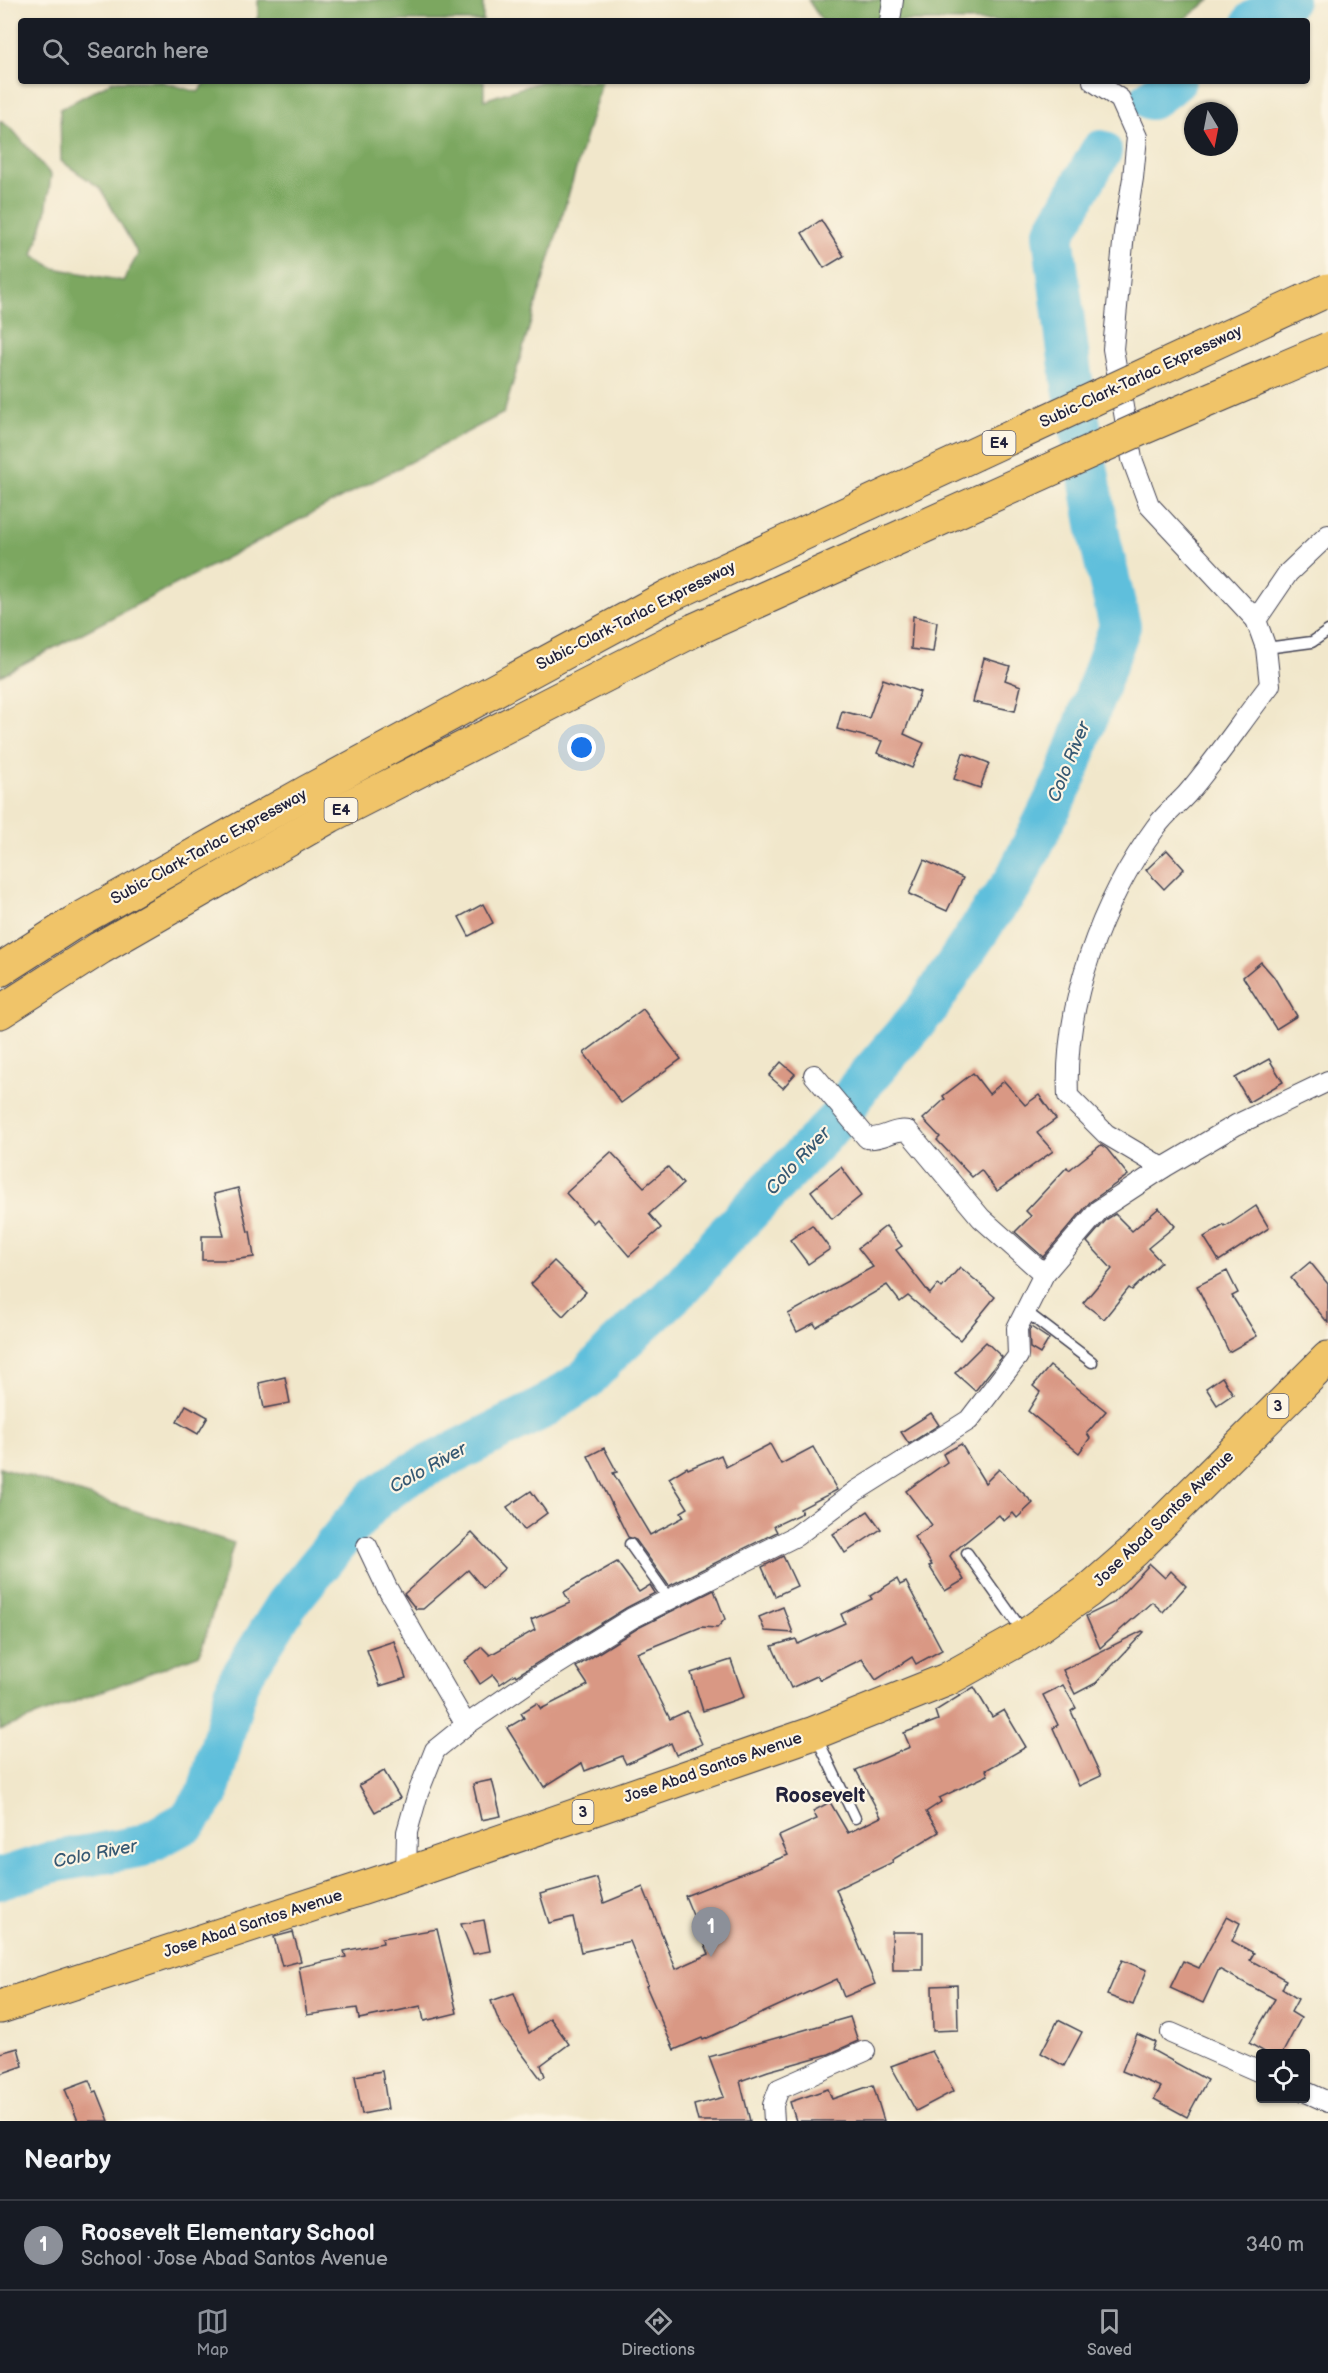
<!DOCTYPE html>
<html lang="en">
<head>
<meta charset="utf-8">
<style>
  :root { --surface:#171b24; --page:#242831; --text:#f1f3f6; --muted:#9ea1a6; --line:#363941; --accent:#8c9099 }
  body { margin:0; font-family:"Balsamiq Sans",sans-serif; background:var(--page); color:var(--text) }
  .controls { position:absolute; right:18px; bottom:18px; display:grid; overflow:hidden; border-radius:6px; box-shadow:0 2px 4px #0004 }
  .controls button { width:54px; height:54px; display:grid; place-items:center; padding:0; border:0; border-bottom:2px solid var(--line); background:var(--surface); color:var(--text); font:30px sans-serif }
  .compass { position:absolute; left:1184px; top:102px; width:54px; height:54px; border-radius:50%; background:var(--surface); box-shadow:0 2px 4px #0004; rotate:170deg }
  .you { position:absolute; left:582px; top:748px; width:21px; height:21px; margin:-15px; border:4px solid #fff; border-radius:50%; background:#1a73e8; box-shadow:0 0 0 9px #1a73e833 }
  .badge { display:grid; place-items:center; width:39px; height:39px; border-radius:50%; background:var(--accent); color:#fff; font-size:20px; font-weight:700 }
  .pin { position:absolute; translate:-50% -50px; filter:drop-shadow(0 2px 3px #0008) }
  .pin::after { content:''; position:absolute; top:32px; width:21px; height:18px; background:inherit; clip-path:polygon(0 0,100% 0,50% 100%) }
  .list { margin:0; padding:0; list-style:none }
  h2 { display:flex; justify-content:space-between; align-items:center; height:78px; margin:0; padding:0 24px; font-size:26px }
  h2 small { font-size:20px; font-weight:400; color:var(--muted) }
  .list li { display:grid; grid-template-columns:39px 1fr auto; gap:18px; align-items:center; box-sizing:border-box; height:90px; padding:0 24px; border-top:2px solid var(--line) }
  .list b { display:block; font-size:22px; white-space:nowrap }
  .list p { margin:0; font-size:20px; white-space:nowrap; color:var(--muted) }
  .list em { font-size:20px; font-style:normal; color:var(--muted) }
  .icon { flex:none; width:33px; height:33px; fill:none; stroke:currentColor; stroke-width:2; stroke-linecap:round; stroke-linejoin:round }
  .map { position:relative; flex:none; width:1328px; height:2121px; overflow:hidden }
  .search { position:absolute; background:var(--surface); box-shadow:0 2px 4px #0004; left:18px; right:18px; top:18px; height:66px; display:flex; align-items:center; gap:15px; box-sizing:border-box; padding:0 21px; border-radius:6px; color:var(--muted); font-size:22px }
  .sheet { height:168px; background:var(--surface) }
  nav { display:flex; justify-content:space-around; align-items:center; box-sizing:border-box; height:84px; border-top:2px solid var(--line); background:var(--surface); font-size:16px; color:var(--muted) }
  nav a { display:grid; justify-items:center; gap:3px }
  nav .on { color:var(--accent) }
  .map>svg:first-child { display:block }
  .forest { fill:#7ca760; stroke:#4f644e; stroke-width:1.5 }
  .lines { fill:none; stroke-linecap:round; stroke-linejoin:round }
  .river { stroke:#5ebfdc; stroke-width:42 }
  .building { fill:#d99884 }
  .service-casing { stroke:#414051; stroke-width:13 }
  .minor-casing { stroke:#414051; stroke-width:22 }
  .trunk-casing { stroke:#414051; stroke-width:35 }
  .motorway-casing { stroke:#414051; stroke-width:35 }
  .service { stroke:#fff; stroke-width:10 }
  .minor { stroke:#fff; stroke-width:20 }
  .trunk { stroke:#f0c469; stroke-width:33 }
  .motorway { stroke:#f0c469; stroke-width:33 }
  .motorway-bridge-casing { stroke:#414051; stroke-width:35; stroke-linecap:butt }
  .motorway-bridge { stroke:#f0c469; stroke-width:33 }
  .labels { text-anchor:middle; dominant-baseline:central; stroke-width:4.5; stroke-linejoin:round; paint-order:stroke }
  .shield { fill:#fcf5e5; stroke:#63616e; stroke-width:1.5 }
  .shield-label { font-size:15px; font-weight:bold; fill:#22223b }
  .street-label { font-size:16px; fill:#22223b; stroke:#fcf5e5 }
  .water-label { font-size:18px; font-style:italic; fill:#375973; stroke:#fcf5e5 }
  .quarter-label { font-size:20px; font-weight:bold; fill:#22223b; stroke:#fcf5e5 }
</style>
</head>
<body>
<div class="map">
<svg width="1328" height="2121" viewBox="0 0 1328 2121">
  <rect width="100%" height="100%" fill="#fcf5e5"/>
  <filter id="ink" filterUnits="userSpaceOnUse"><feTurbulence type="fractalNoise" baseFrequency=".0167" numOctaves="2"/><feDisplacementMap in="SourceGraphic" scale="12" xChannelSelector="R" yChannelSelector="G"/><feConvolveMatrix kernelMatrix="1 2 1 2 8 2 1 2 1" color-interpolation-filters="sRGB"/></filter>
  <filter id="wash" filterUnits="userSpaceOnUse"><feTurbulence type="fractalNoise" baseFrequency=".008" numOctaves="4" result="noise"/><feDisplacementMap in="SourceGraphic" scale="24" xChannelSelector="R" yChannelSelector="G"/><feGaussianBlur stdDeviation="1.35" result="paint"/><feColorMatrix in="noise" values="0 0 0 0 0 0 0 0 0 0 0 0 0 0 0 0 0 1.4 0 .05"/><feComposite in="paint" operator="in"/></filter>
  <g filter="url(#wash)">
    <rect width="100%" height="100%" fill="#f1e7cb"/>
    <g class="forest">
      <polygon points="258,0 483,0 483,21 255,21 258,17"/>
      <polygon points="808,0 1210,0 1182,21 822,21"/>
      <polygon points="113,81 159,81 198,92 207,81 484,81 484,100 542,81 602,81 504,413 0,676 0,121 12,129 51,175 46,213 33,255 54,268 123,281 138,254 100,188 61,161 60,109"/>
      <polygon points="0,1467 234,1543 200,1654 0,1730"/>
    </g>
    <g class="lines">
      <g class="river">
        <polyline points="1254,21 1287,0"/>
        <polyline points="1151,99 1175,81"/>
        <polyline points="0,1879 52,1862 142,1846 188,1821 208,1793 238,1682 287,1604 350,1527 376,1498 407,1476 541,1409 585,1380 615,1348 683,1285 721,1241 838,1119 859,1087 928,1007 987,918 1014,882 1066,777 1120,626 1100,540 1071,375 1053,235 1101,151"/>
      </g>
    </g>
    <g id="blocks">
      <g class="building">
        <polygon points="821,220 844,256 824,268 802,233"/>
        <polygon points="913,616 937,622 933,652 911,649"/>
        <polygon points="984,658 1010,666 1005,680 1021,686 1015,711 973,702"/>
        <polygon points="883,679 920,692 904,734 924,743 912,768 877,753 882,741 837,729 842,711 869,718"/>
        <polygon points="963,753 989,763 980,788 954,779"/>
        <polygon points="1167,850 1184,869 1164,889 1146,870"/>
        <polygon points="924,860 963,878 947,911 909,894"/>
        <polygon points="483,904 493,923 469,936 459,917"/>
        <polygon points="1261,962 1274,977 1297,1016 1276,1029 1243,977"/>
        <polygon points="643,1009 681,1059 621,1103 584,1053"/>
        <polygon points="1269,1059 1283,1082 1249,1102 1235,1078"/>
        <polygon points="781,1062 795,1074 783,1088 769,1076"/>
        <polygon points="973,1073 989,1094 1004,1081 1025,1105 1039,1095 1056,1119 1037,1133 1053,1151 997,1191 981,1170 972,1177 937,1140 940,1137 923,1119 945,1099 943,1096"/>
        <polygon points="1101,1145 1107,1149 1128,1175 1090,1202 1043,1257 1015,1232 1031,1216 1026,1211 1067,1167 1069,1170"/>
        <polygon points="611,1152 644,1187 668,1167 683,1184 649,1214 661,1228 629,1256 597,1219 593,1223 566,1193"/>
        <polygon points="841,1167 862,1195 832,1219 811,1191"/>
        <polygon points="238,1188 248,1232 250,1231 254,1257 232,1260 202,1260 202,1236 224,1236 214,1194"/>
        <polygon points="1256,1206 1269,1228 1219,1261 1204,1237 1224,1225 1225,1227"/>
        <polygon points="1159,1208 1175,1226 1148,1248 1161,1262 1132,1290 1129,1288 1104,1319 1083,1303 1112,1269 1087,1242 1107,1219 1115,1214 1132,1231"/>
        <polygon points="812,1225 830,1249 808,1264 790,1240"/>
        <polygon points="886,1226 902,1246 896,1250 930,1294 938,1284 942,1288 960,1267 995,1297 960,1340 908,1296 900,1302 887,1285 816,1327 814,1323 797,1332 788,1314 873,1267 858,1248"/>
        <polygon points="554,1261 586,1292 563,1316 531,1284"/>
        <polygon points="1310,1262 1328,1284 1328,1323 1291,1278"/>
        <polygon points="1227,1271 1238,1293 1232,1296 1257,1336 1229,1352 1197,1286"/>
        <polygon points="1031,1327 1049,1339 1040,1354 1030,1348 1029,1331"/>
        <polygon points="986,1342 1002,1357 975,1391 955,1373"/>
        <polygon points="1050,1366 1106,1411 1087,1433 1090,1438 1079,1453 1028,1411 1040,1392 1033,1386"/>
        <polygon points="285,1377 290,1403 264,1408 259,1383"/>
        <polygon points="1222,1377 1233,1394 1217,1405 1206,1388"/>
        <polygon points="186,1405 208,1417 198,1434 177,1422"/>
        <polygon points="931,1413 939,1425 909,1444 901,1432"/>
        <polygon points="770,1444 781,1464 813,1447 837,1490 800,1509 802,1513 774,1526 777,1532 669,1586 636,1540 628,1537 588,1456 604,1448 617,1472 613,1473 650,1535 684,1517 681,1512 688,1508 669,1478 687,1467 688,1469 721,1455 726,1467"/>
        <polygon points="961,1444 985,1483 999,1469 1033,1503 1017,1518 1013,1513 1004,1521 999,1515 952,1553 950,1556 964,1580 945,1591 929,1566 932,1565 914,1537 932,1525 906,1491 947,1462 943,1454"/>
        <polygon points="531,1491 547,1513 524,1530 507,1507"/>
        <polygon points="868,1511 881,1529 845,1553 833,1534"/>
        <polygon points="472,1533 505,1568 483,1588 468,1570 423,1609 416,1609 404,1594"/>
        <polygon points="783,1556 797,1586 775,1596 762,1567"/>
        <polygon points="617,1562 639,1592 650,1585 655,1593 626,1608 516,1676 515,1674 500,1684 493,1675 480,1684 465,1661 482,1647 490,1655 535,1630 531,1620 570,1603 564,1592"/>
        <polygon points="1150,1564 1165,1578 1171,1571 1186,1586 1163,1612 1152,1602 1100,1648 1086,1616 1113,1603"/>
        <polygon points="897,1579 900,1585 906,1582 942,1650 916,1664 912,1657 876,1680 862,1659 820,1680 817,1676 791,1688 772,1646 796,1639 798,1644 845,1623 841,1614 872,1599 870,1596"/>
        <polygon points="714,1590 725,1619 717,1628 701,1627 637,1653 670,1719 687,1711 702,1744 676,1755 671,1743 626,1764 622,1756 585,1771 582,1763 544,1787 507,1728 524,1718 521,1713 537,1703 541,1709 588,1685 576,1667 638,1628"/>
        <polygon points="783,1607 793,1633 765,1631 759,1617"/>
        <polygon points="1142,1631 1144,1632 1096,1683 1075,1694 1063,1670"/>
        <polygon points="394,1641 406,1678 380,1686 367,1650"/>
        <polygon points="731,1660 744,1697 703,1711 691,1673"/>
        <polygon points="1063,1685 1076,1708 1071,1711 1101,1776 1079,1786 1053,1728 1058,1725 1043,1695"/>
        <polygon points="974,1687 992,1717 1004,1710 1026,1747 986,1770 988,1775 939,1798 941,1802 926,1812 939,1832 892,1860 893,1862 836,1889 875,1984 844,1997 837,1979 703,2040 702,2038 674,2050 646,1986 648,1985 630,1941 581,1952 573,1917 549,1923 540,1894 597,1878 604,1903 643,1887 676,1969 709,1954 685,1896 788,1855 779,1836 817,1819 813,1811 830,1802 848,1833 881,1817 856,1770 910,1747 904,1733 938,1720 935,1711"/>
        <polygon points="384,1771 400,1798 375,1812 359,1785"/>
        <polygon points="492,1780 501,1816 481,1820 473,1784"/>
        <polygon points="1227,1916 1240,1923 1232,1941 1254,1953 1250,1960 1286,1980 1282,1989 1298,1999 1291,2012 1301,2018 1282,2054 1268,2054 1249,2043 1275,1999 1219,1969 1203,2003 1170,1988 1183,1961 1199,1968"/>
        <polygon points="484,1920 490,1951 473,1954 461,1924"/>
        <polygon points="437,1929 457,2013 424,2021 421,2006 359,2019 357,2008 307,2015 299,1967 346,1957 344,1951 383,1943 382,1938"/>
        <polygon points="293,1932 301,1961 282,1966 274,1937"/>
        <polygon points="892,1932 923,1932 923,1970 893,1970"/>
        <polygon points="1122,1960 1147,1970 1133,2005 1107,1995"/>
        <polygon points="957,1985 958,2030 933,2031 932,1986"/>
        <polygon points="514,1993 529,2033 550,2018 569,2044 541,2065 545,2076 541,2079 500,2024 491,2001"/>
        <polygon points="850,2017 858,2041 829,2054 768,2071 740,2081 750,2121 698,2121 694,2105 724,2097 709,2057"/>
        <polygon points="1058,2020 1082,2032 1064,2066 1041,2053"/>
        <polygon points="1137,2034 1155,2042 1152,2050 1207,2080 1187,2117 1154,2099 1161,2087 1122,2071"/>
        <polygon points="18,2048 23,2066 0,2074 0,2053"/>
        <polygon points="932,2051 954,2091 916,2111 891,2066"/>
        <polygon points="382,2071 388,2109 362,2114 355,2076"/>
        <polygon points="89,2080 94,2092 97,2091 109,2121 78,2121 65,2089"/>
        <polygon points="873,2085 884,2121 796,2121 790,2102 828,2089 832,2099"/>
      </g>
    </g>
  </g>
  <g filter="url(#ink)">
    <use href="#blocks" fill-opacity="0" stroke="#414051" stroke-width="1.5"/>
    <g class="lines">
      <defs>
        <g id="service">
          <polyline points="1266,648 1312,642 1328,631"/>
          <polyline points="1025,1311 1092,1362"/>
          <polyline points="630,1544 669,1599"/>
          <polyline points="967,1553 1024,1633"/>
          <polyline points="816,1736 855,1818"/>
        </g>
        <g id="minor">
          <polyline points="890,21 893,0"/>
          <path d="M1093,81L1120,99L1137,137L1133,178L1124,233L1113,349L1132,459L1149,505L1256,620L1266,648L1270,685C1242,721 1216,760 1187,794C1177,805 1164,815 1156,827C1101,902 1064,1003 1068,1096L1106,1134L1163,1168"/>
          <polyline points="1256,620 1288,573 1328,535"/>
          <path d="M814,1075L867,1138C882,1140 894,1128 908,1131L981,1218L1044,1274"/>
          <polyline points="367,1546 387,1588 466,1725"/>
          <polyline points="406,1874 407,1832 418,1793 435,1750 466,1725 529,1682 632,1618 796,1536 856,1491 969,1420 1018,1356 1017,1328 1044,1274 1099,1210 1163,1168 1236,1125 1328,1081"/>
          <polyline points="1171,2033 1260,2072"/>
          <polyline points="1306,2092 1328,2102"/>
          <polyline points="774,2121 773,2105 779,2089 865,2051"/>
        </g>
        <polyline id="trunk" points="0,2007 406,1874 814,1733 946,1680 1025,1636 1087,1592 1134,1551 1328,1358"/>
        <g id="motorway">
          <polyline points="0,970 73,923 307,792 669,596"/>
          <polyline points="0,1012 100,948 330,816 694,630"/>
        </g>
      </defs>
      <use href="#service" class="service-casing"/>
      <use href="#minor" class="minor-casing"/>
      <use href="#trunk" class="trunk-casing"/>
      <use href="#motorway" class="motorway-casing"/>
      <use href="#service" class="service"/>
      <use href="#minor" class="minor"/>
      <use href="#trunk" class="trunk"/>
      <use href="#motorway" class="motorway"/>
      <defs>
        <g id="motorway-bridge">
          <polyline points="669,596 1328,290"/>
          <polyline points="694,630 1138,430 1328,349"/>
        </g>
      </defs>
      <use href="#motorway-bridge" class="motorway-bridge-casing"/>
      <use href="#motorway-bridge" class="motorway-bridge"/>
    </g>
  </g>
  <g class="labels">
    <g class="shield">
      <rect x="982.5" y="431" width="33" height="24" rx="4.5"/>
      <rect x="324.5" y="798" width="33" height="24" rx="4.5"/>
      <rect x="1267.5" y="1394" width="21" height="24" rx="4.5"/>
      <rect x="572.5" y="1800" width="21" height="24" rx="4.5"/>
    </g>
    <g class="shield-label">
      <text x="999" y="443">E4</text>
      <text x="341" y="810">E4</text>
      <text x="1278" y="1406">3</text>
      <text x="583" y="1812">3</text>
    </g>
    <g class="street-label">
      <text transform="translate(1141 377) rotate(-25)">Subic-Clark-Tarlac Expressway</text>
      <text transform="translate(636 616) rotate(-27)">Subic-Clark-Tarlac Expressway</text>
      <text transform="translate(209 847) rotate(-29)">Subic-Clark-Tarlac Expressway</text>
      <text transform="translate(1164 1519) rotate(-44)">Jose Abad Santos Avenue</text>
      <text transform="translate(713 1768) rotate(-19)">Jose Abad Santos Avenue</text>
      <text transform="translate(253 1924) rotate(-18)">Jose Abad Santos Avenue</text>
    </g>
    <g class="water-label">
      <text transform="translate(1069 762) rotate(-68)">Colo River</text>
      <text transform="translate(798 1161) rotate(-47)">Colo River</text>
      <text transform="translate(428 1468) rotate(-29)">Colo River</text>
      <text transform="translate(95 1854) rotate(-11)">Colo River</text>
    </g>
    <g class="quarter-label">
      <text x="820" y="1796">Roosevelt</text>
    </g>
  </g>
</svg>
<div class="controls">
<button><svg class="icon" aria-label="locate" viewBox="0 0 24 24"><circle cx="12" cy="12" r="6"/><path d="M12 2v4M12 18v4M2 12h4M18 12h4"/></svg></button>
</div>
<svg class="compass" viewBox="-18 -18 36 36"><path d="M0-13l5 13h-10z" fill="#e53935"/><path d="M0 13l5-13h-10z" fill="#9ea1a6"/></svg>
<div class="you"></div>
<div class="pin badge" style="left:711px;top:1957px">1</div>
<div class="search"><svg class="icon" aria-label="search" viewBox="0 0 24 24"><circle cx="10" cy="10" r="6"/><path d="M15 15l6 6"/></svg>Search here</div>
</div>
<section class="sheet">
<h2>Nearby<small></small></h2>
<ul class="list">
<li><span class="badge">1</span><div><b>Roosevelt Elementary School</b><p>School · Jose Abad Santos Avenue</p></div><em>340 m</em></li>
</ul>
</section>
<nav>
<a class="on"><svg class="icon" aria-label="map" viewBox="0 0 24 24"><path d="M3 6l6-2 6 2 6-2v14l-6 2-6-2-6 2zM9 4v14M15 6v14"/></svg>Map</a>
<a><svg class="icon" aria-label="directions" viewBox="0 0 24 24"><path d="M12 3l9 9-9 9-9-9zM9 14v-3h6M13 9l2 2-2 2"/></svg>Directions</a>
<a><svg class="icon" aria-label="saved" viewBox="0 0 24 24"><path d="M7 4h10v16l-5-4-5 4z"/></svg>Saved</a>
</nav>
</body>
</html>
